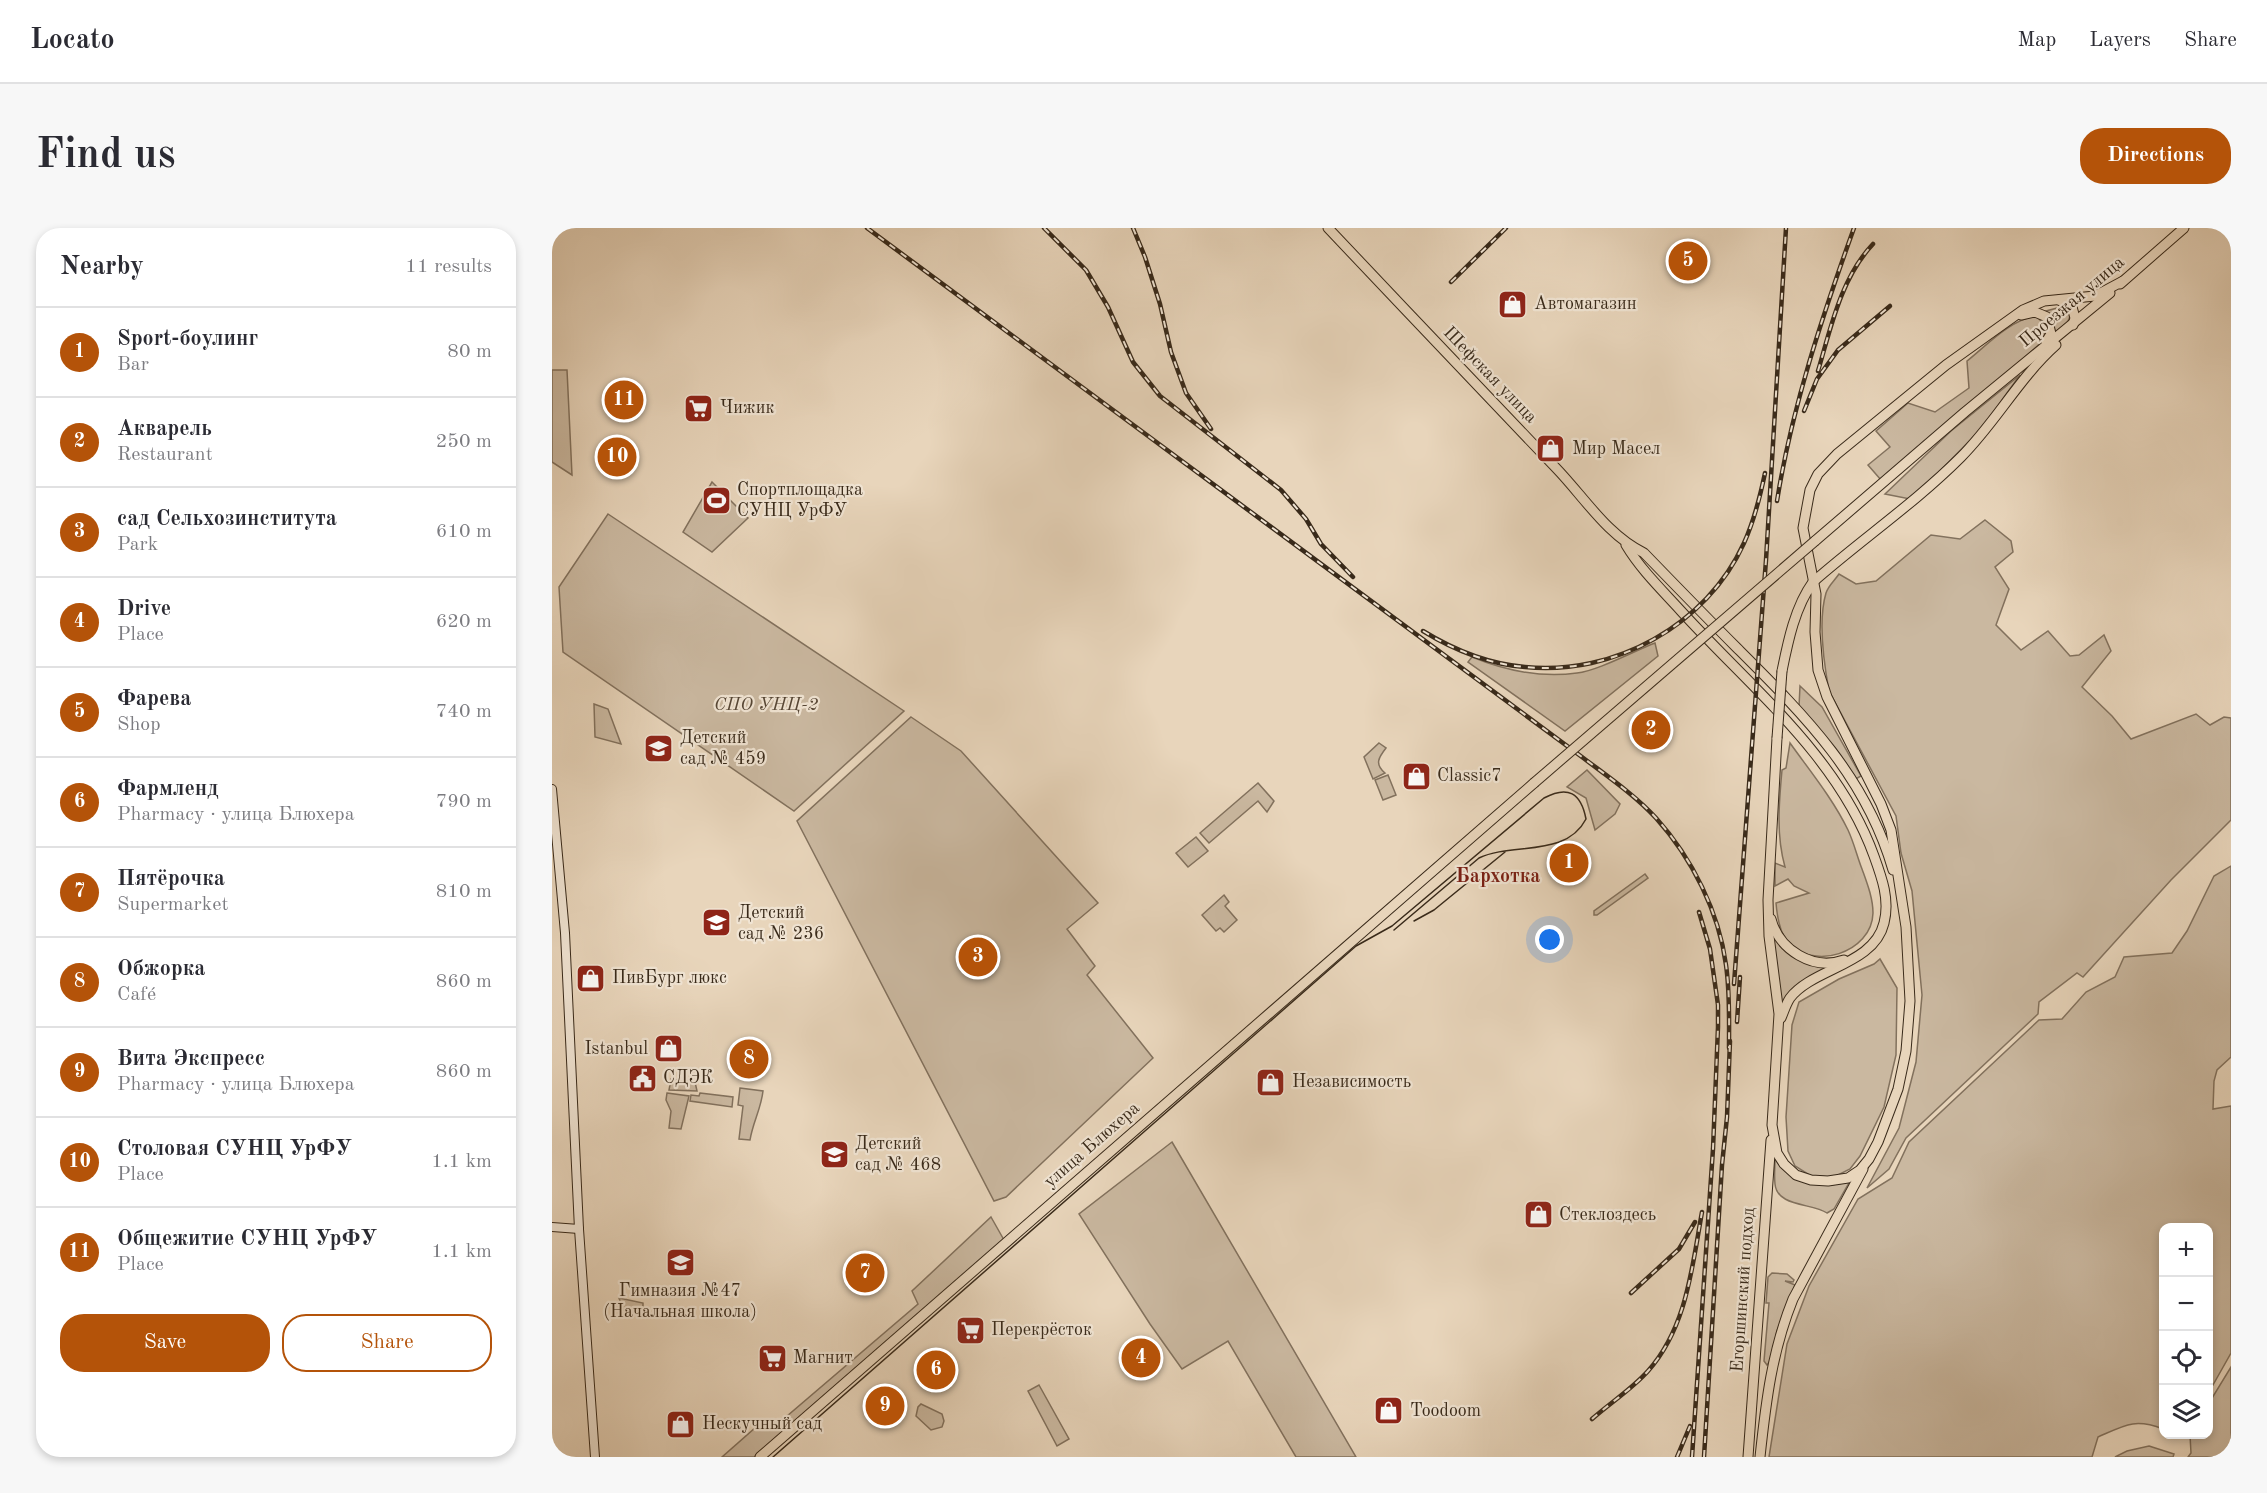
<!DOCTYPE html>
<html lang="en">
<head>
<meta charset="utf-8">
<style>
  :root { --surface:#fff; --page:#f7f7f7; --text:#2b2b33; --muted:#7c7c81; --line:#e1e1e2; --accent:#b45309 }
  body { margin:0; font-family:"Old Standard TT",serif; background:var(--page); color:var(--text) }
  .controls { position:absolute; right:18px; bottom:18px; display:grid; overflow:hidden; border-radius:12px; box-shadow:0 3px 9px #0003 }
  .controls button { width:54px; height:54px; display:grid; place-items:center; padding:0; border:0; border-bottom:2px solid var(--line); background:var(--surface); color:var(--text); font:30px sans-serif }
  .you { position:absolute; left:998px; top:712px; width:21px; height:21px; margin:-15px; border:4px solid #fff; border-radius:50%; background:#1a73e8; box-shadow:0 0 0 9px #1a73e833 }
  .badge { display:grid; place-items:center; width:39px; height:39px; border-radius:50%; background:var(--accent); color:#fff; font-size:20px; font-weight:700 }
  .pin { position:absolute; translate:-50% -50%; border:3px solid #fff; box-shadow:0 2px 6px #0006 }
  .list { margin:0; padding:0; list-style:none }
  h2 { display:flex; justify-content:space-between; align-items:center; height:78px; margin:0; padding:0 24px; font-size:26px }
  h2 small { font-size:20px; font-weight:400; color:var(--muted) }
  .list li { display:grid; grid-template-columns:39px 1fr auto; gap:18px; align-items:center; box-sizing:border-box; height:90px; padding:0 24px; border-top:2px solid var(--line) }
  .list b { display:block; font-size:22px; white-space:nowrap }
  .list p { margin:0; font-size:20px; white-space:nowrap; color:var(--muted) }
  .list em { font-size:20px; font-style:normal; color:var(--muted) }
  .actions { display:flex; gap:12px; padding:18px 24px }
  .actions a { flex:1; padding:14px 0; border:2px solid var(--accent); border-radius:24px; text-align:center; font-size:21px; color:var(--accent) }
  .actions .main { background:var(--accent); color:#fff }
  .icon { flex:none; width:33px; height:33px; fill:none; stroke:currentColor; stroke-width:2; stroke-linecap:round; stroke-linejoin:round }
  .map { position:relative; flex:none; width:1679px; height:1229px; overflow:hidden; border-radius:24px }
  header { display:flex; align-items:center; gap:36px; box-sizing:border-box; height:84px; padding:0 30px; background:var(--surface); border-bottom:2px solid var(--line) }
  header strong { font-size:28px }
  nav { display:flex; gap:33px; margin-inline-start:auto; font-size:21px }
  .intro { display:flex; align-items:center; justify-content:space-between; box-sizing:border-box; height:144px; padding:0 36px }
  h1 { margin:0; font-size:42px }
  .button { padding:15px 27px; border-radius:24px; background:var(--accent); color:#fff; font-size:21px; font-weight:700 }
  main { display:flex; gap:36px; padding:0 36px }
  aside { flex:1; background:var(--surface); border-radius:24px; box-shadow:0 3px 9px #0003 }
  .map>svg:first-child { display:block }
  .green { fill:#cab8a0; stroke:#82715d; stroke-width:1.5 }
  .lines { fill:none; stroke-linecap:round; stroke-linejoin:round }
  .secondary-casing { stroke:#392a1a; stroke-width:10 }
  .primary-casing { stroke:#392a1a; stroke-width:11 }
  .secondary { stroke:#f0e4d3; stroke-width:8 }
  .primary { stroke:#e8d5bb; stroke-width:9 }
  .tram { stroke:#392a1a; stroke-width:1.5 }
  .rail-casing { stroke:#392a1a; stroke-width:4.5 }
  .rail { stroke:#f0e4d3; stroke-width:2; stroke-dasharray:7; stroke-linecap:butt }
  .primary-bridge-casing { stroke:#392a1a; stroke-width:11; stroke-linecap:butt }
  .primary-bridge { stroke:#e8d5bb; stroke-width:9 }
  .labels { text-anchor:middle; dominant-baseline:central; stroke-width:4.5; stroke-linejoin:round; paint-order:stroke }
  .street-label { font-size:18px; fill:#392a1a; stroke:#f0e4d3 }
  .poi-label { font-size:18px; fill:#392a1a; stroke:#f0e4d3; text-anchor:start }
  .park-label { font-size:18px; font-style:italic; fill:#564635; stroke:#f0e4d3 }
  .neighbourhood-label { font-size:20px; font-weight:bold; fill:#7a1f14; stroke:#f0e4d3 }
</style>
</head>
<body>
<header>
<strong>Locato</strong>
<nav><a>Map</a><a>Layers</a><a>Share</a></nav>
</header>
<div class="intro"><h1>Find us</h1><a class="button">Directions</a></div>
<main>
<aside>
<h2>Nearby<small>11 results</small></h2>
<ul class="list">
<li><span class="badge">1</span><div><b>Sport-боулинг</b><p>Bar</p></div><em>80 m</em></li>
<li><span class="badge">2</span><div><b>Акварель</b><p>Restaurant</p></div><em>250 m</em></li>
<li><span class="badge">3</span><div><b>сад Сельхозинститута</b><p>Park</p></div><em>610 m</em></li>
<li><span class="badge">4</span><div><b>Drive</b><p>Place</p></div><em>620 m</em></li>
<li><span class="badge">5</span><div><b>Фарева</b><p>Shop</p></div><em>740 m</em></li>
<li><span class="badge">6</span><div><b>Фармленд</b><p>Pharmacy · улица Блюхера</p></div><em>790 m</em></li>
<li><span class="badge">7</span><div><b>Пятёрочка</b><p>Supermarket</p></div><em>810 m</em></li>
<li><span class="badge">8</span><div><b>Обжорка</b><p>Café</p></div><em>860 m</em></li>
<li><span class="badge">9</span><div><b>Вита Экспресс</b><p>Pharmacy · улица Блюхера</p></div><em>860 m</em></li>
<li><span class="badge">10</span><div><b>Столовая СУНЦ УрФУ</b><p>Place</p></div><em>1.1 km</em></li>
<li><span class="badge">11</span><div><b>Общежитие СУНЦ УрФУ</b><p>Place</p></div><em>1.1 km</em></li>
</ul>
<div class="actions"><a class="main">Save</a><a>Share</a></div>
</aside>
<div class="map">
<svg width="1679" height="1229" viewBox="0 0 1679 1229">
  <rect width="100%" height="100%" fill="#e8d5bb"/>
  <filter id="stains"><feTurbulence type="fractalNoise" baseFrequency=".00333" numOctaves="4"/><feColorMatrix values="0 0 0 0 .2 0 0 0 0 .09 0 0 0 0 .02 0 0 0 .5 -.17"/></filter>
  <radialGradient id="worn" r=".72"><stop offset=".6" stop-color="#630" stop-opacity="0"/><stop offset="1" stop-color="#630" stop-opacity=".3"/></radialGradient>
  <g class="green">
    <path d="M1505,80H1513L1518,84C1519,94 1511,99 1503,104L1501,94L1494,83Z"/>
    <path d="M1484,88L1493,97L1492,112L1402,193L1329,252L1316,237L1338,219L1324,203L1356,175L1383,184L1417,160L1415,133C1435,117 1458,92 1484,88Z"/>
    <polygon points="0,142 15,142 20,247 0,234"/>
    <polygon points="1468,147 1430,200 1388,243 1358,271 1333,266 1399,203"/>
    <polygon points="160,254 196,290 160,324 131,304"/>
    <polygon points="56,286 352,483 242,583 11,424 7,359"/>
    <path d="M1433,292L1459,313L1461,324L1443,339L1457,361L1444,397L1469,422L1496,403L1518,428L1527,427L1552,407L1559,423L1530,459L1560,488L1579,511L1644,486L1658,497L1672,489L1679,490V592L1619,652L1531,749L1525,745L1487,774L1486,786L1354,910L1337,941L1315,960L1347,900L1364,834L1370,767L1360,663L1349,625L1344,588L1277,463C1272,436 1266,392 1274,365C1276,358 1283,352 1287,346L1304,356L1324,353L1379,307L1408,311Z"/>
    <path d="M1103,415L1106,428L1013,503L916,434L920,429C952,442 990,450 1025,445C1045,443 1082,423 1103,415Z"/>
    <polygon points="1248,458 1270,479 1309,548 1302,552 1247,479"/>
    <polygon points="42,476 56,481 69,516 43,509"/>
    <polygon points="359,489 409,523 546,675 515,701 543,738 535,747 601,830 454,969 442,973 245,593"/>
    <path d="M827,515L834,520C827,529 822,536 833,545L821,551L812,529Z"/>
    <path d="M1238,515C1258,543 1281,571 1296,602C1302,615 1305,628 1310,641C1315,655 1321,670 1321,685C1320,725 1260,744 1235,713C1227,703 1225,687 1224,675L1257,665L1242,658L1236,651L1223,658V635L1233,639C1224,607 1227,575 1230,542L1234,540Z"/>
    <polygon points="1035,542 1068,576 1063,586 1043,602 1034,570 1015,559"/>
    <polygon points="836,547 844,567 831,572 823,552"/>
    <polygon points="706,555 722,573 715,584 706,573 657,615 648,605"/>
    <polygon points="644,609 656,623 636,639 624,625"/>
    <path d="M1679,638V829L1665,842L1662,853L1661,881L1679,878V1125L1657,1164L1656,1000H1612L1611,1201C1583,1190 1573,1197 1546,1209L1540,1229H1217L1235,1116L1257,1058L1306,971L1340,950L1357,914L1487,792L1510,791L1534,764L1563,749L1572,729L1620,725L1635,703L1662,648Z"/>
    <polygon points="1093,646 1096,650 1045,687 1042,687 1042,683"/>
    <polygon points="672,667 677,674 673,678 685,692 672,704 668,700 664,703 650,687"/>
    <polygon points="1218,683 1239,723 1282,734 1249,760 1229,791"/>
    <polygon points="1328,731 1345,760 1344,827 1332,879 1308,928 1298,941 1282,949 1259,948 1243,938 1236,923 1234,889 1240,797 1247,774 1287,751 1322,736"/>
    <polygon points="119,851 143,854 145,863 117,862"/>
    <path d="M188,860L211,863C209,881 201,894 198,912L187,911L191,878L186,877Z"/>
    <polygon points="115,865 137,868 129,901 117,900 119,883 114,872"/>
    <polygon points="148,865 181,869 180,879 138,873 139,867 147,868"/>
    <polygon points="620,914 804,1229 744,1229 676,1113 630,1141 598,1096 527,986"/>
    <path d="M1223,931C1242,955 1270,962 1298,953L1282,981L1275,985C1260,975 1225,979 1223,956C1222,948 1223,939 1223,931Z"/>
    <polygon points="439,989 452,1012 202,1229 170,1229 212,1192 221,1200 366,1076 360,1063"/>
    <polygon points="1220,1045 1235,1046 1242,1052 1241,1054 1233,1053 1243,1057 1225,1103 1219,1132 1215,1137 1212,1133 1217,1075 1214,1075 1216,1049"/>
    <polygon points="67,1070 91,1075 91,1085 71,1082"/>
    <polygon points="1679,1139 1679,1229 1636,1229 1639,1225 1638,1207 1656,1206 1657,1175"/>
    <polygon points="487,1157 517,1211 505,1218 476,1163"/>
    <polygon points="369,1176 390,1186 392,1193 390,1199 379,1202 364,1188 366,1179"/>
    <polygon points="1597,1218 1622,1226 1621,1229 1563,1229 1575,1223"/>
  </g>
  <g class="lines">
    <defs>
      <g id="secondary">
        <polyline points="0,561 13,705 27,1001 43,1229"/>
        <polyline points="0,999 27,1001"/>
      </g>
      <g id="primary">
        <path d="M776,0C852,80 927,160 1004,240C1032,269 1055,307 1092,325C1123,357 1154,389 1185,420C1252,487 1314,548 1341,642"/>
        <polyline points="1568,56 1632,0"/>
        <polyline points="1507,72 1520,79 1523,90 1521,97"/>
        <polyline points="1469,87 1483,84 1495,89 1499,106 1494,114"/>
        <polyline points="1263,313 1413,184 1558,65"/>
        <path d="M1074,317C1089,342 1110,362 1129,383C1199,460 1286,528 1322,628C1330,650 1338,672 1332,695C1322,737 1261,740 1238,770C1234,776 1232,783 1229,790"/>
        <path d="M1230,443C1236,413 1243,379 1261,354C1310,311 1363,275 1409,229C1444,194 1467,150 1504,117"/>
        <polyline points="1225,510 1216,672 1217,708 1227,786 1220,897 1225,925 1232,936 1244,947 1259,952 1276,953 1296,950 1308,942 1317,931 1326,914 1346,861 1354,823 1358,773 1354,699 1339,602 1329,576 1275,469 1266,442 1263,404 1264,366 1251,300 1258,262 1266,246 1285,226 1394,137 1471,82 1492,73 1543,68 1571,53"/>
        <path d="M1219,691C1227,722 1261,743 1292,732"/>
        <polyline points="208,1229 982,555"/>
        <polyline points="1196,1229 1219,912"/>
        <path d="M1208,1229C1214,1173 1220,1123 1241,1071L1311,941"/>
      </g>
    </defs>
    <use href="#secondary" class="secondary-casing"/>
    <use href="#primary" class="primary-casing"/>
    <use href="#secondary" class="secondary"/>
    <use href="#primary" class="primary"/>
    <g class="tram">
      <polyline points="862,693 882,682 953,624"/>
      <path d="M221,1229L804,718L840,698L992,570C1016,557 1029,565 1034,591C1014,630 960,614 927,630L842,702"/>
    </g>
    <defs>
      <g id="rail">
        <path d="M315,0L1030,529C1055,548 1083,567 1104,590C1140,630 1167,684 1174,737C1178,765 1177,792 1177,820"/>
        <polyline points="492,0 534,42 556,79 581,134 608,168 729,262 754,291 769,316 801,349"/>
        <polyline points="581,0 593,29 608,76 619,124 634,165 659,201"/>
        <polyline points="899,54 954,0"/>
        <path d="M1266,143C1279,99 1289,50 1321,16"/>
        <polyline points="1252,183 1265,151 1286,122 1338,78"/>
        <path d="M1225,273C1240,179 1270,89 1302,0"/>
        <path d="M871,403C902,422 936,436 973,439C1062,448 1155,397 1192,315C1202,293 1208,269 1213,245"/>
        <polyline points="1182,756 1214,332 1234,0"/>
        <polyline points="1185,794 1188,749"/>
        <polyline points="1079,1065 1127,1021 1143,994"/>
        <path d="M1040,1191C1058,1175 1080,1161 1096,1143C1135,1099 1140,1039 1150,984"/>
        <polyline points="1125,1229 1138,1198"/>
        <polyline points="1140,1229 1161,921 1166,799 1166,777 1158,721 1147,684"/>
        <polyline points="1152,1229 1170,937 1175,889 1178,813"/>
      </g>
    </defs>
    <use href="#rail" class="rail-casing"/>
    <use href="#rail" class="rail"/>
    <defs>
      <g id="primary-bridge">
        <polyline points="1225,510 1230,443"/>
        <polyline points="982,555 1263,313"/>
      </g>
    </defs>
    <use href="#primary-bridge" class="primary-bridge-casing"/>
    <use href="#primary-bridge" class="primary-bridge"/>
  </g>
  <defs>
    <symbol id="shop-square" viewBox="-11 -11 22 22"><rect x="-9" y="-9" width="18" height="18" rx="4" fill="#8f2418" stroke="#f0e4d3"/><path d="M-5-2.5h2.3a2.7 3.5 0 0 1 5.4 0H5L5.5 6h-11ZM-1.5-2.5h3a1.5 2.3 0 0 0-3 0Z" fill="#fff"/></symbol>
    <symbol id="supermarket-square" viewBox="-11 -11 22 22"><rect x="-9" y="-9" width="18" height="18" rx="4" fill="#8f2418" stroke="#f0e4d3"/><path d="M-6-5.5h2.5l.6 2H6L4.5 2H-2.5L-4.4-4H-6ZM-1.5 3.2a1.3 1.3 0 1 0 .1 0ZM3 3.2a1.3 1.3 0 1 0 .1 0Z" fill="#fff"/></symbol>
    <symbol id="stadium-square" viewBox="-11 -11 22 22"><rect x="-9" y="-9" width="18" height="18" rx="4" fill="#8f2418" stroke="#f0e4d3"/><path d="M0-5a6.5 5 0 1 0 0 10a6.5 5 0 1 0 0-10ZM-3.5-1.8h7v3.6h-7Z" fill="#fff"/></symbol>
    <symbol id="school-square" viewBox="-11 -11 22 22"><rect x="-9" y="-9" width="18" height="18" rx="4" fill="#8f2418" stroke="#f0e4d3"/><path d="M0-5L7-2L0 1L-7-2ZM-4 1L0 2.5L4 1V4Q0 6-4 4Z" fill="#fff"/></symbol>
    <symbol id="civic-square" viewBox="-11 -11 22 22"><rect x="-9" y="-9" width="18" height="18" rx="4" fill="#8f2418" stroke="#f0e4d3"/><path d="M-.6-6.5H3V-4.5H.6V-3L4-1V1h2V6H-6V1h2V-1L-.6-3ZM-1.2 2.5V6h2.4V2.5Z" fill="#fff"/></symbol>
  </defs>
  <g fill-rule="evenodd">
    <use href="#shop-square" x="944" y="60" width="33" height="33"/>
    <use href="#supermarket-square" x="130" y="164" width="33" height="33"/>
    <use href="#shop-square" x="982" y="204" width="33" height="33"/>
    <use href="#stadium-square" x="148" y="256" width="33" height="33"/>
    <use href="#school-square" x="90" y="504" width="33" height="33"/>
    <use href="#shop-square" x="848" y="532" width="33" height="33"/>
    <use href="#school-square" x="148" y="678" width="33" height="33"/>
    <use href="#shop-square" x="22" y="734" width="33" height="33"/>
    <use href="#shop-square" x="100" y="804" width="33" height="33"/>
    <use href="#civic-square" x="74" y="834" width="33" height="33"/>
    <use href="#shop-square" x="702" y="838" width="33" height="33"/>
    <use href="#school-square" x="266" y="910" width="33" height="33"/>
    <use href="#shop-square" x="970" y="970" width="33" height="33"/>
    <use href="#school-square" x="112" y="1018" width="33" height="33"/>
    <use href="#supermarket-square" x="402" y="1086" width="33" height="33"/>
    <use href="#supermarket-square" x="204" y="1114" width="33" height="33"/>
    <use href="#shop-square" x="820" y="1166" width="33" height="33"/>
    <use href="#shop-square" x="112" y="1180" width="33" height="33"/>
  </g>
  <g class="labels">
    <g class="street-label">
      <text transform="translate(1520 74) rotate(-40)">Проезжая улица</text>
      <text transform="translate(938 147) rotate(46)">Шефская улица</text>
      <text transform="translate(540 917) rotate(-41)">улица Блюхера</text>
      <text transform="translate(1191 1062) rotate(-86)">Егоршинский подход</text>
    </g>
    <g class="poi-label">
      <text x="982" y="76">Автомагазин</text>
      <text x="168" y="180">Чижик</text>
      <text x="1020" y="221">Мир Масел</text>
      <text x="185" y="262">Спортплощадка<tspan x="185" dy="21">СУНЦ УрФУ</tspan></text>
      <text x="128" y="510">Детский<tspan x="128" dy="21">сад № 459</tspan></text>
      <text x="885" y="548">Classic7</text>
      <text x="186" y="685">Детский<tspan x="186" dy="21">сад № 236</tspan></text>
      <text x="60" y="750">ПивБург люкс</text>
      <text x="96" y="821" text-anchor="end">Istanbul</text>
      <text x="111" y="850">СДЭК</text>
      <text x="740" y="854">Независимость</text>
      <text x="303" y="916">Детский<tspan x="303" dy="21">сад № 468</tspan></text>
      <text x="1007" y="987">Стеклоздесь</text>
      <text x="128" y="1063" text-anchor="middle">Гимназия №47<tspan x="128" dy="21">(Начальная школа)</tspan></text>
      <text x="439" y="1102">Перекрёсток</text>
      <text x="241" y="1130">Магнит</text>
      <text x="858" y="1183">Toodoom</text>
      <text x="150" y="1196">Нескучный сад</text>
    </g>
    <g class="park-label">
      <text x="214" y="477">СПО УНЦ-2</text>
    </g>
    <g class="neighbourhood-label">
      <text x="946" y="649">Бархотка</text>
    </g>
  </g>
  <rect width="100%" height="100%" filter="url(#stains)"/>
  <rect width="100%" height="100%" fill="url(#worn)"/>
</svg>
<div class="controls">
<button>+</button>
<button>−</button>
<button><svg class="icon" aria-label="locate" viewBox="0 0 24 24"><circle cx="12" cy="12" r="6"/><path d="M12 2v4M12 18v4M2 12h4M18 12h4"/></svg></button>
<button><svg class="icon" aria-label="layers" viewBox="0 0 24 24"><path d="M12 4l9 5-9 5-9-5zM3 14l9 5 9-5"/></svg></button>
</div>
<div class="you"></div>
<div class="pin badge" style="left:1017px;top:635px">1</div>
<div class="pin badge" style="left:1099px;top:502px">2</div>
<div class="pin badge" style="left:426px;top:729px">3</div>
<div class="pin badge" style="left:589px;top:1130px">4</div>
<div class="pin badge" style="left:1136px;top:33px">5</div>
<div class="pin badge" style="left:384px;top:1142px">6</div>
<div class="pin badge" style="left:313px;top:1045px">7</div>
<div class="pin badge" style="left:197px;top:831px">8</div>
<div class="pin badge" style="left:333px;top:1178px">9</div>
<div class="pin badge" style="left:65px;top:229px">10</div>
<div class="pin badge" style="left:72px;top:172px">11</div>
</div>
</main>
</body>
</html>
